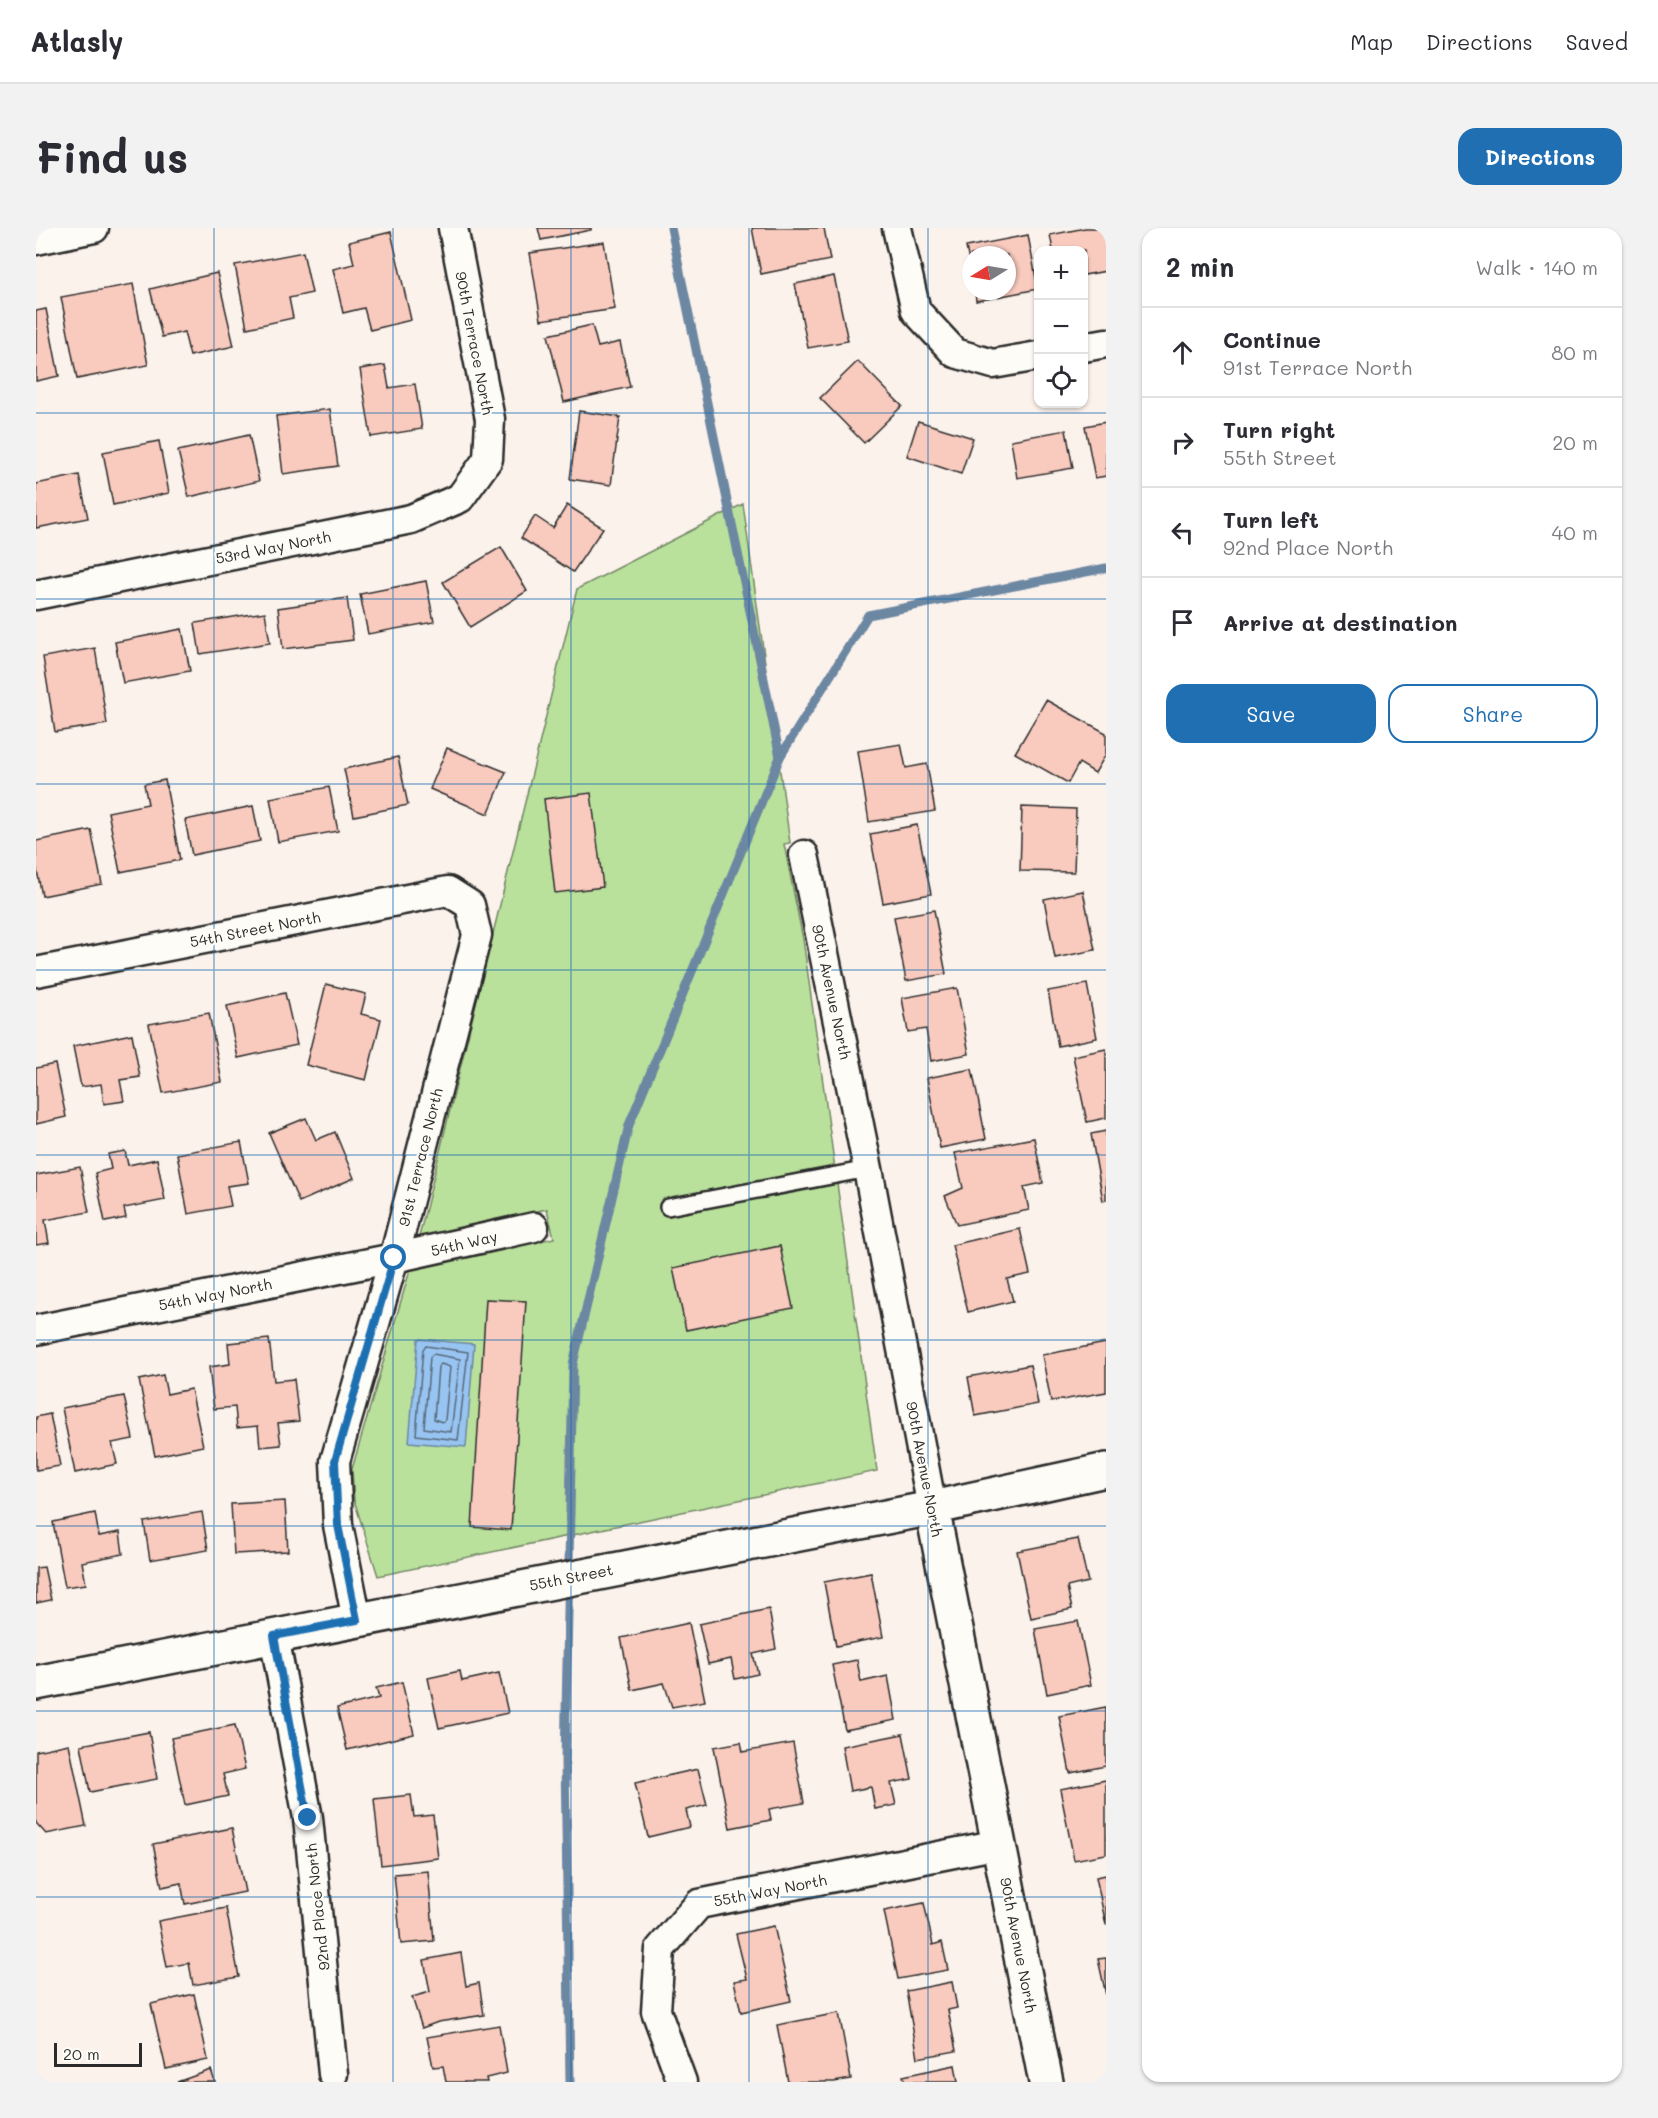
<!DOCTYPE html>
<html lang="en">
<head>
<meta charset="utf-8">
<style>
  :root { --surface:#fff; --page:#f2f2f3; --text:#2b2b33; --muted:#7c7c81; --line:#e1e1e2; --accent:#1f6fb2 }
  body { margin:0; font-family:Mali,sans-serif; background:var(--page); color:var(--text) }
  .controls { position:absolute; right:18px; top:18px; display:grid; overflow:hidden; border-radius:12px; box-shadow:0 2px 4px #0004 }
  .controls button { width:54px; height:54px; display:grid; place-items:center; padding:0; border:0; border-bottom:2px solid var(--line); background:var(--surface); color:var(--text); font:30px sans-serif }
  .compass { position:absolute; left:926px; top:18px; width:54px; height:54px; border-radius:50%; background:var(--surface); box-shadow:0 2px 4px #0004; rotate:259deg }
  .scale { position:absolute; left:18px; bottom:15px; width:88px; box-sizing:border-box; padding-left:6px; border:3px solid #2b2b2b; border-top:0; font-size:16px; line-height:21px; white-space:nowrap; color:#2b2b2b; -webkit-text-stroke:4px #fdfcf7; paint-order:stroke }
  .stop { position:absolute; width:18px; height:18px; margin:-14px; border:4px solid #1f6fb2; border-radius:50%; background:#fff }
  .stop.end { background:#1f6fb2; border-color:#fff; box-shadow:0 2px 6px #0008 }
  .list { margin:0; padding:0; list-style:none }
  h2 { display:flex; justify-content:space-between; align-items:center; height:78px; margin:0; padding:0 24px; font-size:26px }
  h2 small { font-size:20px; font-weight:400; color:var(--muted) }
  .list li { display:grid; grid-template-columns:39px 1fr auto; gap:18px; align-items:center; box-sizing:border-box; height:90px; padding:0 24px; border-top:2px solid var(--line) }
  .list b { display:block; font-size:22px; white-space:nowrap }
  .list p { margin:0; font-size:20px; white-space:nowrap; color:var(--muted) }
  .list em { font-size:20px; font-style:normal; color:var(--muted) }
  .actions { display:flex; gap:12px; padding:18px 24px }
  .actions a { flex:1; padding:14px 0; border:2px solid var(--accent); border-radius:18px; text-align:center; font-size:21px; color:var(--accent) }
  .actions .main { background:var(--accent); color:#fff }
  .icon { flex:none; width:33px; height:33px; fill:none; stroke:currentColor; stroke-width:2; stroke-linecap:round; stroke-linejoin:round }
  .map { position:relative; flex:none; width:1070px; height:1854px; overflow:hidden; border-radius:18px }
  header { display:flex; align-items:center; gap:36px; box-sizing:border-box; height:84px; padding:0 30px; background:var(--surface); border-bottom:2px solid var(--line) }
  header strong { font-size:28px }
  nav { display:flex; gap:33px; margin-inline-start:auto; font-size:21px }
  .intro { display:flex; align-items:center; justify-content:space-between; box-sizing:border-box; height:144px; padding:0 36px }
  h1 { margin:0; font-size:42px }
  .button { padding:15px 27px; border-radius:18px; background:var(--accent); color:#fff; font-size:21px; font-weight:700 }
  main { display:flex; gap:36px; padding:0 36px }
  aside { flex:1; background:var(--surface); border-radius:18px; box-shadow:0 2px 4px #0004 }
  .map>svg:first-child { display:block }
  .green { fill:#b9e19c; stroke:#728664; stroke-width:1.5 }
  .water { fill:#98c4f1; stroke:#6c87a2; stroke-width:1.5 }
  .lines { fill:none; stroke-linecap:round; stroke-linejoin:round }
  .shore { stroke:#57687a; stroke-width:1.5 }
  .stream { stroke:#6c87a2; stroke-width:9 }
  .building { fill:#f9cabe; stroke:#2b2b2b; stroke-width:1.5 }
  .service-casing { stroke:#2b2b2b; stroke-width:20 }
  .minor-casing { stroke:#2b2b2b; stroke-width:33 }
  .tertiary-casing { stroke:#2b2b2b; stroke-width:38 }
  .service { stroke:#fdfcf7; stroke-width:15 }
  .minor { stroke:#fdfcf7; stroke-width:28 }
  .tertiary { stroke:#fdfcf7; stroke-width:33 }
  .route { stroke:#1f6fb2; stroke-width:8 }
  .grid { fill:none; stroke:#1f6fb2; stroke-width:1.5; stroke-opacity:0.55 }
  .labels { text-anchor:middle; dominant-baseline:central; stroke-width:4.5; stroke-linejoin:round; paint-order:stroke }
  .street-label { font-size:15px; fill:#2b2b2b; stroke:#fdfcf7 }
</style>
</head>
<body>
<header>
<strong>Atlasly</strong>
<nav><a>Map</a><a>Directions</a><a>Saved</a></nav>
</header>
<div class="intro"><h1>Find us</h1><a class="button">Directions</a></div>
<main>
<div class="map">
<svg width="1070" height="1854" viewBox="0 0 1070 1854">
  <rect width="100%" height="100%" fill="#fcf2ec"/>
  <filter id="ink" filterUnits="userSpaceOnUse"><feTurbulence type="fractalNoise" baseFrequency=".0167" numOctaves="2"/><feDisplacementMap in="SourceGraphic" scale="12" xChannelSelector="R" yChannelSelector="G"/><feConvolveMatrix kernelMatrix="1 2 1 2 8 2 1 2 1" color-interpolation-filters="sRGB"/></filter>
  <g filter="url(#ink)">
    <polygon class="green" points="707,276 754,615 748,616 767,711 841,1243 342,1348 318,1272 316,1241 374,1042 518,1010 511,981 383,1009 541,361"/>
    <polygon class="water" points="382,1111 438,1116 430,1219 373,1214"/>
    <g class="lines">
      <g class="shore">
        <polygon points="390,1118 432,1124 422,1212 380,1207 387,1121"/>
        <polygon points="397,1126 424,1131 415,1204 388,1200 394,1129"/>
        <polygon points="405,1136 414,1139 409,1192 406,1194 398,1191 402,1139"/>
      </g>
      <g class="stream">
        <polyline points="635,0 744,529"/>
        <polyline points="534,1854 529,1533 537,1136 593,897 744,529 832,387 1070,340"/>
      </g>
    </g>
    <g class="building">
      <polygon points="502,0 555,0 555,2 505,12"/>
      <polygon points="716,0 788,0 794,32 725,46"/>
      <polygon points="1049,0 1070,0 1070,43 1048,47 1048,22 1017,22 1014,7"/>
      <polygon points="355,4 375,92 334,102 328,80 307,85 297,41 318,36 313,14"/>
      <polygon points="992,7 1002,61 940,73 939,63 971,63 971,27 935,27 935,43 930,19"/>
      <polygon points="568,14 579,81 505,92 494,25"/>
      <polygon points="267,24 276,65 253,70 257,90 211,100 199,37"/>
      <polygon points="181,45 198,118 154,128 148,104 126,109 114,61"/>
      <polygon points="798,48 812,113 772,120 759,56"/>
      <polygon points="97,56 112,137 41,151 25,69"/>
      <polygon points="10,81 23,148 0,153 0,83"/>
      <polygon points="556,97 562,119 584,114 594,159 528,174 512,107"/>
      <polygon points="822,133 866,178 828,215 784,170"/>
      <polygon points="349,137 353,160 379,156 386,201 335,209 324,141"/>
      <polygon points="294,181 302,238 247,246 240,188"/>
      <polygon points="543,183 584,189 575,257 534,251"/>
      <polygon points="882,193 937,210 925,246 871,228"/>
      <polygon points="1070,194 1070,248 1059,250 1049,198"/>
      <polygon points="1030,202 1037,240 981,250 975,212"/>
      <polygon points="213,207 223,253 153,269 142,223"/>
      <polygon points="123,213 133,265 77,277 67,224"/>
      <polygon points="43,247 52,290 0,300 0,256"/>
      <polygon points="531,277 567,300 537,344 485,310 499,288 517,300"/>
      <polygon points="465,319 491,363 434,399 407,354"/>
      <polygon points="390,353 398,394 332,406 324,366"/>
      <polygon points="311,370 317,412 247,421 242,380"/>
      <polygon points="229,384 234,415 164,426 159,395"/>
      <polygon points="146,401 154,443 87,455 79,414"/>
      <polygon points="59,420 71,496 19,504 7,429"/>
      <polygon points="1010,472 1070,505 1070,526 1059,545 1043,535 1032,555 979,525"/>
      <polygon points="865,516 870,540 891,536 899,583 833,594 822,523"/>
      <polygon points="411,520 470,544 452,586 394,561"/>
      <polygon points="362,529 372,577 318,588 308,541"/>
      <polygon points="129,552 144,632 84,644 72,584 112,576 108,556"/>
      <polygon points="293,559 302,603 242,614 234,570"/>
      <polygon points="555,565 567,659 519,665 508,571"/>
      <polygon points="217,578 224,613 156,627 149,592"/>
      <polygon points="986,579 1040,581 1038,644 984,643"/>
      <polygon points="881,597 895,666 847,675 834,606"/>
      <polygon points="55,602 66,656 6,668 0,637 0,613"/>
      <polygon points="1047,663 1059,722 1019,730 1008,671"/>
      <polygon points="898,682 910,746 870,753 858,689"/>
      <polygon points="290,756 330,766 325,786 345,791 330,852 270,837"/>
      <polygon points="1051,756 1061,810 1022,818 1012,763"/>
      <polygon points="921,760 933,826 895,833 890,801 872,804 866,770"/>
      <polygon points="249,765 261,817 202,830 191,778"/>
      <polygon points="173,785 186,854 127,865 113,796"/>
      <polygon points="96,806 104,849 84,852 88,873 68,876 65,856 45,859 37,818"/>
      <polygon points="1070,821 1070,890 1051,894 1037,828"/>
      <polygon points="19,836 30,889 0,896 0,840"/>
      <polygon points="936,841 950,911 904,920 891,850"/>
      <polygon points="270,890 280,912 299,904 318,950 263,974 233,905"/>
      <polygon points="1070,903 1070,972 1067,973 1055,906"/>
      <polygon points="998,910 1007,955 988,959 993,982 921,997 909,968 927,960 919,925"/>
      <polygon points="205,914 213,955 191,958 195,978 152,986 141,926"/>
      <polygon points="89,923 92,937 121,931 129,972 88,980 90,990 69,994 59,945 75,941 72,926"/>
      <polygon points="44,939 53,984 9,992 13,1015 0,1017 0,947"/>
      <polygon points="984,1001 994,1046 971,1051 977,1073 932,1084 916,1017"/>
      <polygon points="744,1018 757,1080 650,1102 637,1040"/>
      <polygon points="450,1071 490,1073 475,1302 436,1299"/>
      <polygon points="233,1111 238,1153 258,1151 263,1193 242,1195 245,1217 224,1219 222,1198 201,1200 199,1179 178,1181 173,1139 194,1136 192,1115"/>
      <polygon points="1070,1115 1070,1164 1015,1174 1006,1127"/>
      <polygon points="994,1137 1002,1176 939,1188 932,1149"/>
      <polygon points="127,1147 131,1166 155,1161 167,1218 119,1228 103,1152"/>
      <polygon points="88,1168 97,1211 76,1215 81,1236 39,1245 26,1180"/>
      <polygon points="14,1186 24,1238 0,1242 0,1189"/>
      <polygon points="249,1273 252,1323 198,1326 195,1276"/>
      <polygon points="166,1284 172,1322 114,1332 108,1294"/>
      <polygon points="59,1285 63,1308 84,1304 87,1326 46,1334 50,1356 29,1359 17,1294"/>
      <polygon points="1042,1311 1052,1354 1031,1359 1036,1381 995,1390 981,1323"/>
      <polygon points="8,1339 15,1372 0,1375 0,1340"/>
      <polygon points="835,1345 847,1409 800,1418 788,1354"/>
      <polygon points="733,1381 740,1421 717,1426 722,1446 699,1451 695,1431 672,1436 663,1396"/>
      <polygon points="1042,1393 1055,1457 1011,1466 999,1401"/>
      <polygon points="653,1395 669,1473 636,1479 628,1455 596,1462 585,1410"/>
      <polygon points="821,1432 825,1454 852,1448 860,1492 809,1502 796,1437"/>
      <polygon points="424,1443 426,1453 463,1445 472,1485 403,1500 392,1450"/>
      <polygon points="366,1454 378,1506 311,1522 301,1480 343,1470 340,1460"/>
      <polygon points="1070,1479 1070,1538 1034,1545 1023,1488"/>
      <polygon points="199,1497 209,1541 187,1546 192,1568 149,1577 135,1510"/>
      <polygon points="113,1504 121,1551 54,1564 45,1517"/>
      <polygon points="867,1506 876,1551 855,1555 860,1577 839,1581 835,1559 814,1563 806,1518"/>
      <polygon points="705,1514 707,1524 757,1515 768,1575 733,1581 735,1592 694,1600 678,1519"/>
      <polygon points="33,1516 50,1598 10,1606 0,1595 0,1523"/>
      <polygon points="662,1541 671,1577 650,1582 654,1599 612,1609 599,1555"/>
      <polygon points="1070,1552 1070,1626 1038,1632 1024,1561"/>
      <polygon points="375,1567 378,1589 397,1587 402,1630 345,1637 338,1571"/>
      <polygon points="196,1600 209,1664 149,1676 145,1655 126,1659 117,1616"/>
      <polygon points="392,1643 398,1713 365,1716 358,1646"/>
      <polygon points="1070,1647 1070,1697 1060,1649"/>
      <polygon points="888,1675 897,1717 906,1714 912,1742 862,1751 848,1683"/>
      <polygon points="190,1680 203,1749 157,1757 153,1735 131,1739 122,1693"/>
      <polygon points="738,1698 755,1773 705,1784 698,1753 711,1751 700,1706"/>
      <polygon points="425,1725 430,1758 443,1755 448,1787 402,1794 386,1800 376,1769 394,1764 388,1732"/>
      <polygon points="1070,1730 1070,1767 1062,1731"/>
      <polygon points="916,1754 921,1780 912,1782 920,1823 882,1830 870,1763"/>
      <polygon points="158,1766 172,1832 130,1841 115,1776"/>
      <polygon points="803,1785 815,1851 798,1854 752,1854 741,1797"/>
      <polygon points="463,1797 471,1845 450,1850 451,1854 410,1854 407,1838 397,1839 391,1809"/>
      <polygon points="919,1837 922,1854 869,1854 867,1848"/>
      <polygon points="175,1842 179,1854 141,1854"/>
    </g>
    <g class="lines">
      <defs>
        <polyline id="service" points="632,979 832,941"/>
        <g id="minor">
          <polyline points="861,0 880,83 919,125 957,136 1002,128"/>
          <polyline points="0,12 58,0"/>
          <polyline points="1048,119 1070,115"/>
          <polyline points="0,367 375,291 424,270 452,231 454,191 417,0"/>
          <polyline points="768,627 832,941 896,1280"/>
          <polyline points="0,744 412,663 434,677 441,707 358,1030 299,1233 302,1297 321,1392"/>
          <polyline points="0,1102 358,1030 498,999"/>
          <polyline points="238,1408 272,1590 297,1846"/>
          <polyline points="646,1854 620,1783 624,1721 663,1676 963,1616"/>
        </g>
        <g id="tertiary">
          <polyline points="896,1280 1010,1854"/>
          <polyline points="0,1455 896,1280 1070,1242"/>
        </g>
      </defs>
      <use href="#service" class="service-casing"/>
      <use href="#minor" class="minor-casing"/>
      <use href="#tertiary" class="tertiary-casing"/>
      <use href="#service" class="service"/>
      <use href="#minor" class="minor"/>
      <use href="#tertiary" class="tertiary"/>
    </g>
  </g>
  <g class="lines" filter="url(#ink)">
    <polyline class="route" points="272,1590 238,1408 321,1392 302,1297 299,1233 358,1030"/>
  </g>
  <path class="grid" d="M178,0V1854M357,0V1854M535,0V1854M713,0V1854M892,0V1854M0,185H1070M0,371H1070M0,556H1070M0,742H1070M0,927H1070M0,1112H1070M0,1298H1070M0,1483H1070M0,1669H1070"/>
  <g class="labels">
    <g class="street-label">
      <text transform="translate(439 115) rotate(79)">90th Terrace North</text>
      <text transform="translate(237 319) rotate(-11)">53rd Way North</text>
      <text transform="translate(219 701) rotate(-11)">54th Street North</text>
      <text transform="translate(796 764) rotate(78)">90th Avenue North</text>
      <text transform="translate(384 929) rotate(-76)">91st Terrace North</text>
      <text transform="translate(428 1015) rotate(-13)">54th Way</text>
      <text transform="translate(179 1066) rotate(-11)">54th Way North</text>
      <text transform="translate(889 1241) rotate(79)">90th Avenue North</text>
      <text transform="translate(535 1349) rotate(-11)">55th Street</text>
      <text transform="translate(734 1662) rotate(-11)">55th Way North</text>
      <text transform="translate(281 1679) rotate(-96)">92nd Place North</text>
      <text transform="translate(983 1717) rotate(79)">90th Avenue North</text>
    </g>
  </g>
</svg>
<div class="controls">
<button>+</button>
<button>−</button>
<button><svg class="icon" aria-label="locate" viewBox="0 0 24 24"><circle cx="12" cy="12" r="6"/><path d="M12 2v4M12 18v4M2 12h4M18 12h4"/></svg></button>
</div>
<svg class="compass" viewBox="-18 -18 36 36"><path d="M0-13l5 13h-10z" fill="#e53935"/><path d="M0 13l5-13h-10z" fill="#7c7c81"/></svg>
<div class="scale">20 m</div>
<div class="stop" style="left:358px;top:1030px"></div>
<div class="stop end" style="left:272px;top:1590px"></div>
</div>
<aside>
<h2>2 min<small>Walk · 140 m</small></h2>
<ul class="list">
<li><svg class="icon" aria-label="ahead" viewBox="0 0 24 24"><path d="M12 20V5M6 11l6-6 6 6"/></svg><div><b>Continue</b><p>91st Terrace North</p></div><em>80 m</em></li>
<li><svg class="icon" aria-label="right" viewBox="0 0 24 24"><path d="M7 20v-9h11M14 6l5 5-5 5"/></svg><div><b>Turn right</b><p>55th Street</p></div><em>20 m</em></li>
<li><svg class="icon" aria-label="left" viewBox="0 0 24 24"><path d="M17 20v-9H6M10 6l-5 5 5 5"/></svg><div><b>Turn left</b><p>92nd Place North</p></div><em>40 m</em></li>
<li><svg class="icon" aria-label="arrive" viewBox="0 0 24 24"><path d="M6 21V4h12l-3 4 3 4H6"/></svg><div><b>Arrive at destination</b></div></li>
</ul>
<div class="actions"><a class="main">Save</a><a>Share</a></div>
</aside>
</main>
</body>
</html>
